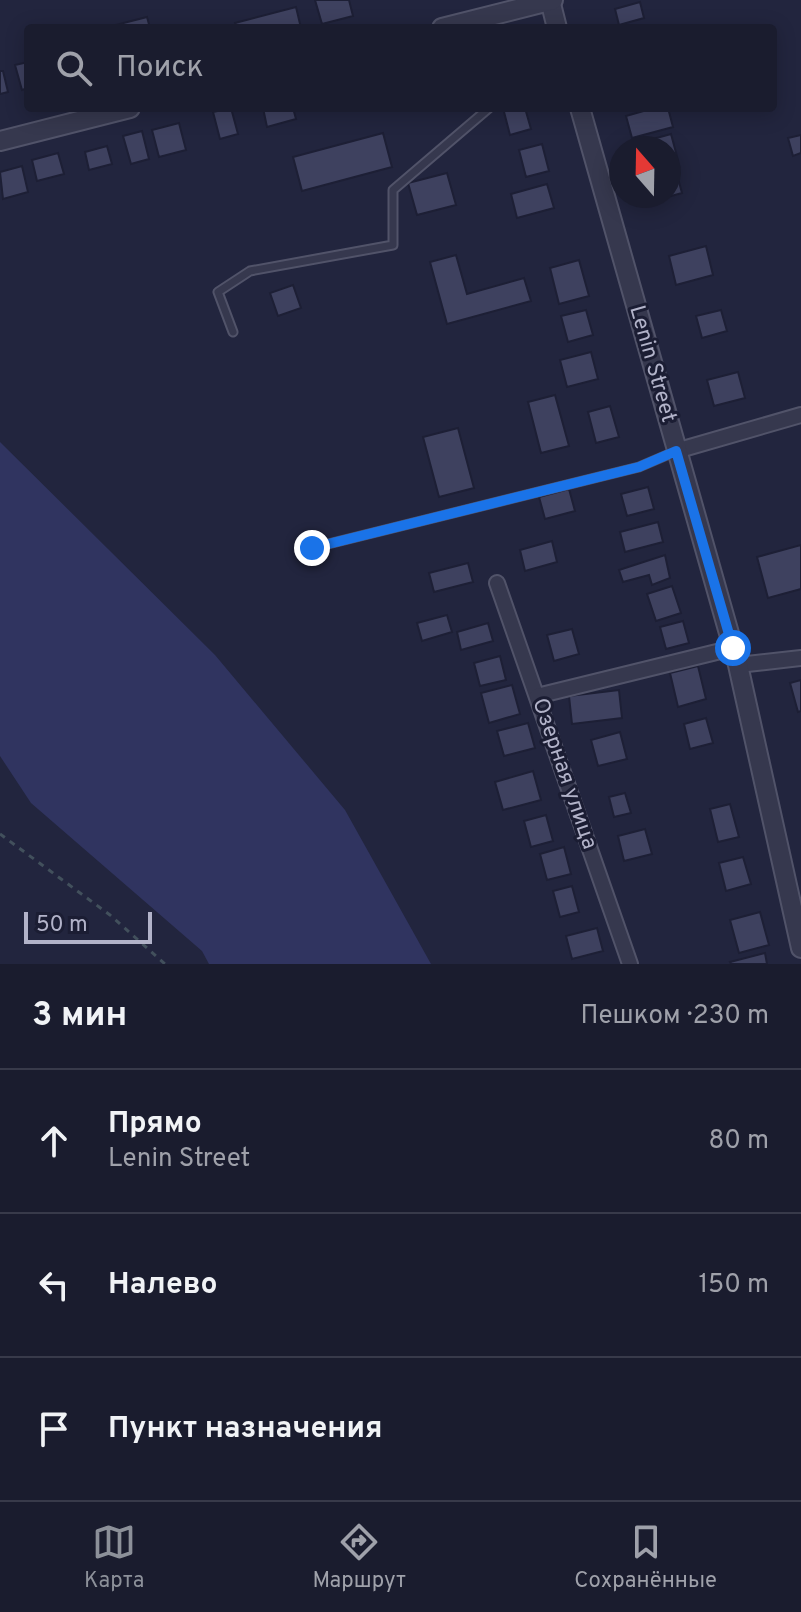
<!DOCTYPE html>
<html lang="ru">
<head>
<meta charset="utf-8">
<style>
  :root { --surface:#1a1c2e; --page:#232536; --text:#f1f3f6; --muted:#9fa1aa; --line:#383a4a; --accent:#8c9099 }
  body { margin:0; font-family:Overpass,sans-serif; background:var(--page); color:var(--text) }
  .compass { position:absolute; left:609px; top:136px; width:72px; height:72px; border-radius:50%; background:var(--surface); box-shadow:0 4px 20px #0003; rotate:340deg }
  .scale { position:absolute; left:24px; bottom:20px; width:128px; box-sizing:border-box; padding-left:8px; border:4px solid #b2b3c9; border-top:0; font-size:22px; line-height:28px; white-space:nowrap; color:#b2b3c9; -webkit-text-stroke:6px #1b1d33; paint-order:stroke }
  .stop { position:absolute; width:24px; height:24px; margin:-18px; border:6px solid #1a73e8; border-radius:50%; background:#fff }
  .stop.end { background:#1a73e8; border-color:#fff; box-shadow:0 2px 8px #0008 }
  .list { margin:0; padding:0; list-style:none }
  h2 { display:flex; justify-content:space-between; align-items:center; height:104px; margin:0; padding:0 32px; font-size:34px }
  h2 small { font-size:26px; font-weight:400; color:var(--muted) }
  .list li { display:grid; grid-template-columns:52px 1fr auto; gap:24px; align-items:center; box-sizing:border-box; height:144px; padding:0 32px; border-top:2px solid var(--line) }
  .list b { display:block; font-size:30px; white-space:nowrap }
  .list p { margin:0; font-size:26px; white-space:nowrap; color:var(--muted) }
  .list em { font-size:26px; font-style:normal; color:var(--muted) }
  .icon { flex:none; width:44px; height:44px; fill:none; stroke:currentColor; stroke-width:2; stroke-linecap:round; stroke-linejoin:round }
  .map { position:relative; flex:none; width:801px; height:964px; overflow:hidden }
  .search { position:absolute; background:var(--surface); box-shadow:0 4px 20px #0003; left:24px; right:24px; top:24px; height:88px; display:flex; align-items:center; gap:20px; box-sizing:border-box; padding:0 28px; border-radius:8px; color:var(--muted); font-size:30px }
  .sheet { height:536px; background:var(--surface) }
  nav { display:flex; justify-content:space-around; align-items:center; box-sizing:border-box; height:112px; border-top:2px solid var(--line); background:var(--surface); font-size:22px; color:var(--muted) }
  nav a { display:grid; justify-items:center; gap:4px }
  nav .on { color:var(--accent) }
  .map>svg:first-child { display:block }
  .water { fill:#303460 }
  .building { fill:#3e415f; stroke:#1d1f35; stroke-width:2 }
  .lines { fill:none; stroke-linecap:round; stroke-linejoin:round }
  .service-casing { stroke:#515369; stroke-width:11 }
  .minor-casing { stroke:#515369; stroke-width:18 }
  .tertiary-casing { stroke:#515369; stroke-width:22 }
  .path { stroke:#42505c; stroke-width:3; stroke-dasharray:6 6; stroke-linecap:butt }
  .service { stroke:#36384e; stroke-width:7 }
  .minor { stroke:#36384e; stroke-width:14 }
  .tertiary { stroke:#36384e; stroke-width:18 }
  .route { stroke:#1a73e8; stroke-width:10 }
  .labels { text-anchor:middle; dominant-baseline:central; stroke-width:6; stroke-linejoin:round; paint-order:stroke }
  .street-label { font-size:22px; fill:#b2b3c9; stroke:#1b1d33 }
</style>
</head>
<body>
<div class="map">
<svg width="801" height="964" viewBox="0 0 801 964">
  <rect width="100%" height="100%" fill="#22253e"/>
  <polygon class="water" points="0,442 215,655 345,810 431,964 209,964 202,951 31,803 0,756"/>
  <g class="building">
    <polygon points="315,0 349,0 353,16 322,24"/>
    <polygon points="640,2 644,18 619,25 615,9"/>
    <polygon points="296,7 301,28 237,28 235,23"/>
    <polygon points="147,17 150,28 104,28"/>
    <polygon points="28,62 28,88 22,90 15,65"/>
    <polygon points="0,71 3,71 8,92 0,94"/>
    <polygon points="231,108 238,134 220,139 213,112"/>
    <polygon points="263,108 293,108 296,119 267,127"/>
    <polygon points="503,108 525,108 531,129 510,135"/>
    <polygon points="654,108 668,108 673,127 632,138 626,116"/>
    <polygon points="179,123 186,150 159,157 152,130"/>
    <polygon points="142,131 149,159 131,164 123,136"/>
    <polygon points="383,133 392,167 302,191 293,157"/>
    <polygon points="671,134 678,160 669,163 669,148 643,148 642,142"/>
    <polygon points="801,135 801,153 793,156 788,138"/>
    <polygon points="542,144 549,171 526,177 519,150"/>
    <polygon points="107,146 112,164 89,170 85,152"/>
    <polygon points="58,153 64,174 37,181 32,160"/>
    <polygon points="22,166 28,192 3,199 0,172"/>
    <polygon points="676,171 682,193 664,198 669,196 669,172"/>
    <polygon points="447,173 456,205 417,215 408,183"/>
    <polygon points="547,184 554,208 517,218 511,194"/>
    <polygon points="706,246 713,275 676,285 669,256"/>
    <polygon points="456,255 467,294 524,278 531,301 447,324 430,262"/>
    <polygon points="579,260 589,296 559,304 550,268"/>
    <polygon points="293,285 301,308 278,316 270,293"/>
    <polygon points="586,310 593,335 568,342 561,316"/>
    <polygon points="721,310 727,331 702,338 696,316"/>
    <polygon points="591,352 598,379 567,387 560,360"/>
    <polygon points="738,372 745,398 714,406 707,380"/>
    <polygon points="555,395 569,446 541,453 528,402"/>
    <polygon points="610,406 619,437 596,443 588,412"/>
    <polygon points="458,428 474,488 439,497 423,437"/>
    <polygon points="648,487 654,509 627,516 621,494"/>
    <polygon points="569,489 575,511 545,519 539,497"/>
    <polygon points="658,522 663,542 625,552 620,532"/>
    <polygon points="552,541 557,562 525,571 520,550"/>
    <polygon points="801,545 801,589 768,598 757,557"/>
    <polygon points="665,555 670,578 652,585 649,575 623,582 619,570"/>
    <polygon points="468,563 473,582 434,592 429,573"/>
    <polygon points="672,586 681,613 656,621 647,594"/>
    <polygon points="447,615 452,632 422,641 417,623"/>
    <polygon points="683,621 689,643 666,649 660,627"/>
    <polygon points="488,623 493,641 461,650 457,632"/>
    <polygon points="572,629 579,654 554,661 547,635"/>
    <polygon points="500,656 506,680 480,686 474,663"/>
    <polygon points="698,666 706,699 678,707 670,673"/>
    <polygon points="801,680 801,711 798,712 790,683"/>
    <polygon points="512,685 520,714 489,723 481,693"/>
    <polygon points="619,690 622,718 572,724 569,696"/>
    <polygon points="706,718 713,743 690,749 684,724"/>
    <polygon points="528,723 535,748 504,756 497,731"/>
    <polygon points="620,732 627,759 598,766 591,740"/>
    <polygon points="533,771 541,800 503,810 495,782"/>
    <polygon points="625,793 631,813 614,817 609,797"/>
    <polygon points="730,804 739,837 718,842 710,809"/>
    <polygon points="546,815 553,841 531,847 524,821"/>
    <polygon points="645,829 652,854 624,861 618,836"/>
    <polygon points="564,847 571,874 547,880 540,854"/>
    <polygon points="743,857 751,884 726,891 719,863"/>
    <polygon points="572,886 579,912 560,917 553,891"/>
    <polygon points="760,912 769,945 739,953 730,920"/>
    <polygon points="597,928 603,951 572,959 566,936"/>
    <polygon points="765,953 767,964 731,964 730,962"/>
  </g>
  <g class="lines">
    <defs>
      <g id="service">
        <polyline points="233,332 218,292 250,271 393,245 393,190 489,108"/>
        <polyline points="312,548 639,467 674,452"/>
      </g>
      <g id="minor">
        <polyline points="676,451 801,415"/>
        <polyline points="497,583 630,964"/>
        <polyline points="738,665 801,658"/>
        <polyline points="537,696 733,648"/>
      </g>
      <g id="tertiary">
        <polyline points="550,0 557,28"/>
        <polyline points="442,28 553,0"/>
        <polyline points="580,108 738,665 801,948"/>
        <polyline points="0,141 130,108"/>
      </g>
    </defs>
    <use href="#service" class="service-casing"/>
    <use href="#minor" class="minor-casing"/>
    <use href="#tertiary" class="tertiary-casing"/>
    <polyline class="path" points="0,834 110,915 165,964"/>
    <use href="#service" class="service"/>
    <use href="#minor" class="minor"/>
    <use href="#tertiary" class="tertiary"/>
  </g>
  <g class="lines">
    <polyline class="route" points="312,548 639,467 676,451 733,648"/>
  </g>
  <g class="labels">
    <g class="street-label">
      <text transform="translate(652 364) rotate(74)">Lenin Street</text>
      <text transform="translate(564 774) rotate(71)">Озерная улица</text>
    </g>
  </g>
</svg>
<svg class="compass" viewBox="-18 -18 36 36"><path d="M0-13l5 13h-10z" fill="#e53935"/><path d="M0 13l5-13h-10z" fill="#9fa1aa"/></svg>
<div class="scale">50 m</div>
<div class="stop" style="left:733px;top:648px"></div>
<div class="stop end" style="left:312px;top:548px"></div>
<div class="search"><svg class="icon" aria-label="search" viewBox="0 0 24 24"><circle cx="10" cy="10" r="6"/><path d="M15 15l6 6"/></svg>Поиск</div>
</div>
<section class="sheet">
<h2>3 мин<small>Пешком · 230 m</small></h2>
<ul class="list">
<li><svg class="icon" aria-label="ahead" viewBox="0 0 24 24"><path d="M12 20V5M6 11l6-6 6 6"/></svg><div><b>Прямо</b><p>Lenin Street</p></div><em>80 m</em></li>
<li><svg class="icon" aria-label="left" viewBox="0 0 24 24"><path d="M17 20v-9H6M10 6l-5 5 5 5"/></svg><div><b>Налево</b></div><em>150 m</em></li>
<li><svg class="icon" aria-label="arrive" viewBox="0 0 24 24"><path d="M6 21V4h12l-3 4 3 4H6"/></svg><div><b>Пункт назначения</b></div></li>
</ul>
</section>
<nav>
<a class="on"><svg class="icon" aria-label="map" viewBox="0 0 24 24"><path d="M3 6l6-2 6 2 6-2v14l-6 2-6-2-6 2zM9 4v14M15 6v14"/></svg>Карта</a>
<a><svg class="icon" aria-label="directions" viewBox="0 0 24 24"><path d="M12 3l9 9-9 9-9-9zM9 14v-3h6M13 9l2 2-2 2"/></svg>Маршрут</a>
<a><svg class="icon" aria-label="saved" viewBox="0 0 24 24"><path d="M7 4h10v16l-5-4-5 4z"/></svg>Сохранённые</a>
</nav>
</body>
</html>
